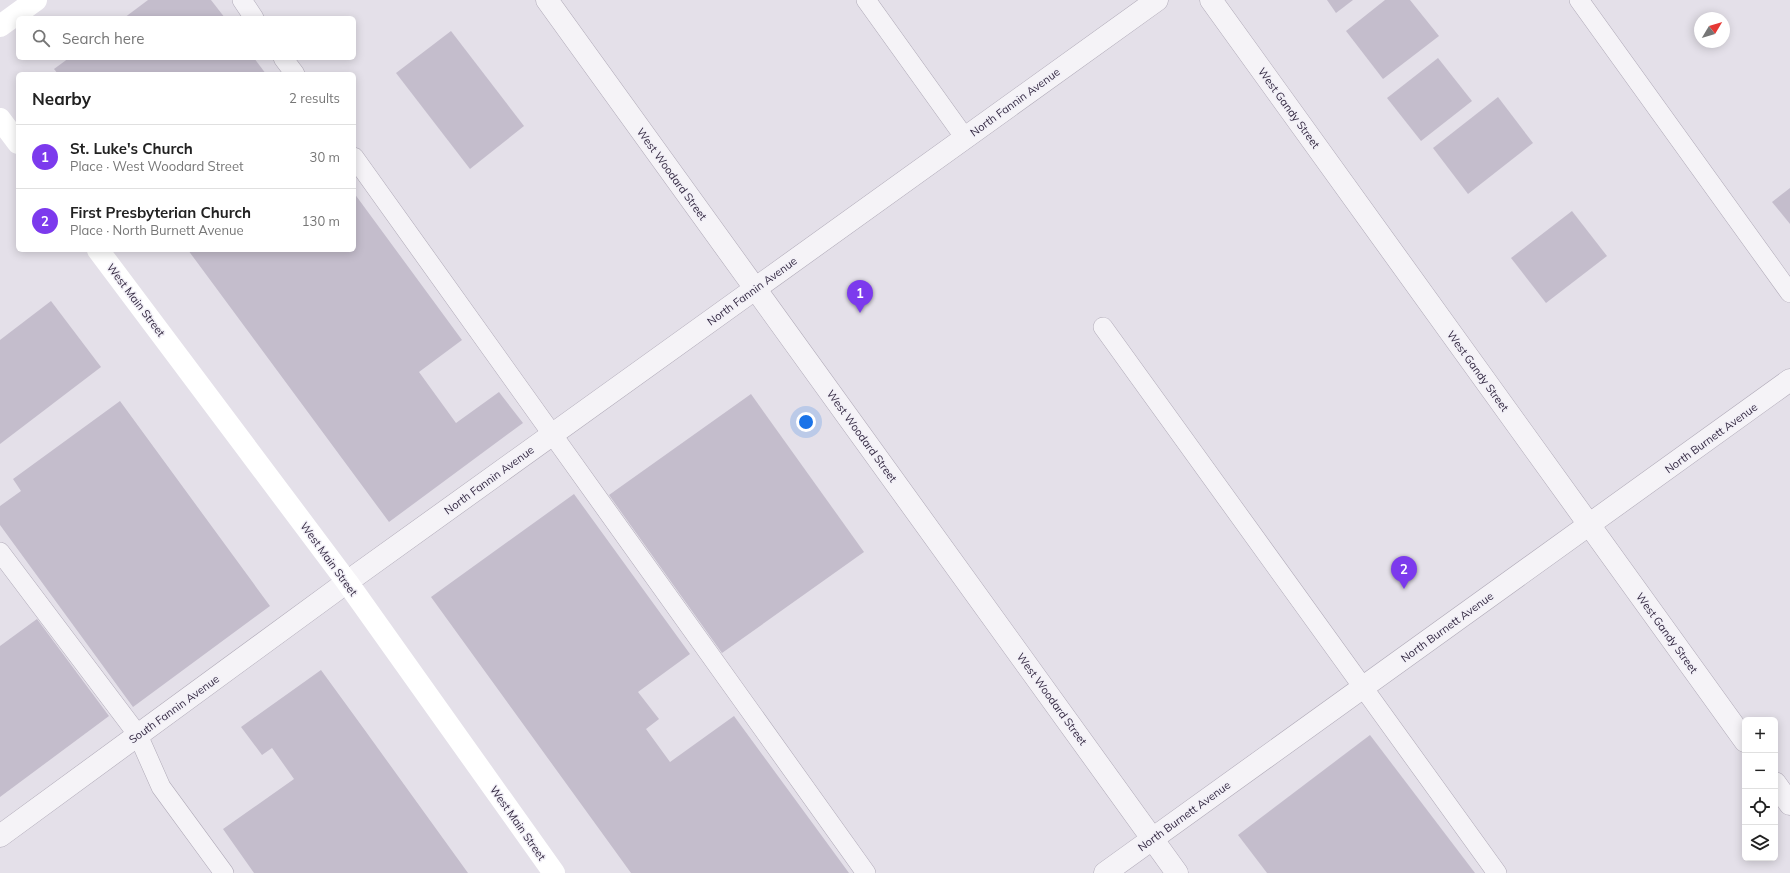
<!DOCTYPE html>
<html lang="en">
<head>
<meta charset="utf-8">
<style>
  :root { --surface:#fff; --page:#f2f2f2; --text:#222; --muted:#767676; --line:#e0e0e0; --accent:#7c3aed }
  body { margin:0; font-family:Mulish,sans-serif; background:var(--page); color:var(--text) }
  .controls { position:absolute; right:12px; bottom:12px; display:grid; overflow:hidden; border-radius:6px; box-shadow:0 2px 10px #0003 }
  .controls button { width:36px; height:36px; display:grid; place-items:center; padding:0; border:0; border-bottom:1px solid var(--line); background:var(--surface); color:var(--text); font:20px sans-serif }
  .compass { position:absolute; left:1694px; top:12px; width:36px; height:36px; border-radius:50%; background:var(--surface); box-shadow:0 2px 10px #0003; rotate:52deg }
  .you { position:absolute; left:806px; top:422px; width:14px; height:14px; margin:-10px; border:3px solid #fff; border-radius:50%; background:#1a73e8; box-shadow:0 0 0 6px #1a73e833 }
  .badge { display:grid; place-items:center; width:26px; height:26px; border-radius:50%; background:var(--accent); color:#fff; font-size:13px; font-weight:700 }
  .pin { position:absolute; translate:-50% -33px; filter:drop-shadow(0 1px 2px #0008) }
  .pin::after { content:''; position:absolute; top:21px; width:14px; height:12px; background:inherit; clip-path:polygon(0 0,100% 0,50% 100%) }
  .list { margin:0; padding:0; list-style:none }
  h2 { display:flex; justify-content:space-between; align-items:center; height:52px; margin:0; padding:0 16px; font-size:17px }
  h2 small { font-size:13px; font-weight:400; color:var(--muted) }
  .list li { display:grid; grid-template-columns:26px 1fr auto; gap:12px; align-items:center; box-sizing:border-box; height:64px; padding:0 16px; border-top:1px solid var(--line) }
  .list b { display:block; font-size:15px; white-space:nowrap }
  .list p { margin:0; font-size:13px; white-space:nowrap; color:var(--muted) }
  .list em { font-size:13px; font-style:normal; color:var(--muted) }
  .icon { flex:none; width:22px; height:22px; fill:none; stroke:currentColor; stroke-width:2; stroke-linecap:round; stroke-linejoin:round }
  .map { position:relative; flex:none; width:1790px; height:873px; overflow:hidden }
  .search { position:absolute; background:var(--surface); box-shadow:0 2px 10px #0003; left:16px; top:16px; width:340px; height:44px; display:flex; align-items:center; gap:10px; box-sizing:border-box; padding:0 14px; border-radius:6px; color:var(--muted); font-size:15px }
  .panel { position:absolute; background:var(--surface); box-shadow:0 2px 10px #0003; left:16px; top:72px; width:340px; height:180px; border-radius:6px }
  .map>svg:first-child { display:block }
  .building { fill:#c4bdcc }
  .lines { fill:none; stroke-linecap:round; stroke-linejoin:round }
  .lane-casing { stroke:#afa9b7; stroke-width:20 }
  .street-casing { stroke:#afa9b7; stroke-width:23 }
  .lane { stroke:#f5f3f7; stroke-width:19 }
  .street { stroke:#f5f3f7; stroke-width:22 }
  .secondary { stroke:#fff; stroke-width:22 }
  .labels { text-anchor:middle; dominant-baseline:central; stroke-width:3; stroke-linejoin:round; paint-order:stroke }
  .street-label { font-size:11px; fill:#332841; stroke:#f2f0f7 }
</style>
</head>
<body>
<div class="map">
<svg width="1790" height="873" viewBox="0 0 1790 873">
  <rect width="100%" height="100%" fill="#e4e0e9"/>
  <g class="building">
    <polygon points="148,0 211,0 225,18 124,18"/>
    <polygon points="1327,0 1353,0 1336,13"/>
    <polygon points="1385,0 1410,0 1439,36 1383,79 1346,31"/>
    <polygon points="451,31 524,126 470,169 396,73"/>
    <polygon points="69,58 254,58 266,74 58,74 54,69"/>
    <polygon points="1438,58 1472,101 1421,141 1387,98"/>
    <polygon points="1498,97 1533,143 1468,194 1433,148"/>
    <polygon points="1790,188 1790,224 1772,202"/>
    <polygon points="354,193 462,340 419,372 456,423 499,392 523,423 389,522 188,250 354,250"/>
    <polygon points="1572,211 1607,256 1546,303 1511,258"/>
    <polygon points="51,301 101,367 0,444 0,340"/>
    <polygon points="751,394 864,552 722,653 609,495"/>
    <polygon points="120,401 270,606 133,707 0,525 0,506 21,491 13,479"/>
    <polygon points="574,494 690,654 638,692 659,719 646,729 670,762 734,716 849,873 631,873 431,597"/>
    <polygon points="37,619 109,716 0,797 0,646"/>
    <polygon points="321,670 364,729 468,873 254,873 223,829 294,779 272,748 262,755 241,727"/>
    <polygon points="1370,735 1475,873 1267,873 1238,835"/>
  </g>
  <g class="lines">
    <defs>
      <g id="lane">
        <polyline points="242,0 254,18"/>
        <polyline points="866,0 965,138"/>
        <polyline points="1579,0 1790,293"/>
        <polyline points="283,58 295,74"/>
        <polyline points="354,157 866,873"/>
        <polyline points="1103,327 1497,873"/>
        <polyline points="0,552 138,735 161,787 224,873"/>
      </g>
      <g id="street">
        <polyline points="547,0 1177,873"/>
        <polyline points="1211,0 1745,741"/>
        <polyline points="1775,783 1790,804"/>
        <polyline points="0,836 347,582 1157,0"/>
        <polyline points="1105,873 1790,380"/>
      </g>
    </defs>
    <use href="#lane" class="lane-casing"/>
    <use href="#street" class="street-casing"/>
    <use href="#lane" class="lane"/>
    <use href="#street" class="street"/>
    <g class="secondary">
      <polyline points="0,26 36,0"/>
      <polyline points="0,119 18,143"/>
      <polyline points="98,250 347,582 554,873"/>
    </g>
  </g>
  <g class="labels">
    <g class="street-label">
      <text transform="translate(1015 102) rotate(-36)">North Fannin Avenue</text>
      <text transform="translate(1289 108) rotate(54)">West Gandy Street</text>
      <text transform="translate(672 174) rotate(54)">West Woodard Street</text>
      <text transform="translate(752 291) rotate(-36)">North Fannin Avenue</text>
      <text transform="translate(136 300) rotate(53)">West Main Street</text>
      <text transform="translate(1478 371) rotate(54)">West Gandy Street</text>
      <text transform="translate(862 436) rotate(54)">West Woodard Street</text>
      <text transform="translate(1711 438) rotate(-36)">North Burnett Avenue</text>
      <text transform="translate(489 480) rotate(-36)">North Fannin Avenue</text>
      <text transform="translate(329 559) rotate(54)">West Main Street</text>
      <text transform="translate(1447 627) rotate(-36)">North Burnett Avenue</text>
      <text transform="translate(1667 633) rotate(54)">West Gandy Street</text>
      <text transform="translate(1052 699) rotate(54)">West Woodard Street</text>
      <text transform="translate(174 709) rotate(-36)">South Fannin Avenue</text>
      <text transform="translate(1184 816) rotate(-36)">North Burnett Avenue</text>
      <text transform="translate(518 823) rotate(55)">West Main Street</text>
    </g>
  </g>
</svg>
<div class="controls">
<button>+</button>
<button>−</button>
<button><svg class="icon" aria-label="locate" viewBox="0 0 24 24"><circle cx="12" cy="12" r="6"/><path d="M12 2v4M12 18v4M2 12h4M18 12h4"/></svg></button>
<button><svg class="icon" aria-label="layers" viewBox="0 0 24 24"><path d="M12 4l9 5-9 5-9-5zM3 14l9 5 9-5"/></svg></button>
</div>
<svg class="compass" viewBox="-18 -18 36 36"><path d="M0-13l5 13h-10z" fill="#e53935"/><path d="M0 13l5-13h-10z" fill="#767676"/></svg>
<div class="you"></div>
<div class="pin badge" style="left:860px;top:313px">1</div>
<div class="pin badge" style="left:1404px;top:589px">2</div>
<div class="search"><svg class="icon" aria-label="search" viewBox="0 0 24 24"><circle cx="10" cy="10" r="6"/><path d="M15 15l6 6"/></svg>Search here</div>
<section class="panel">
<h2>Nearby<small>2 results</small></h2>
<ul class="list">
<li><span class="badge">1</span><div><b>St. Luke's Church</b><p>Place · West Woodard Street</p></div><em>30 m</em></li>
<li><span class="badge">2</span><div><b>First Presbyterian Church</b><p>Place · North Burnett Avenue</p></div><em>130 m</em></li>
</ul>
</section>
</div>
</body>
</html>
